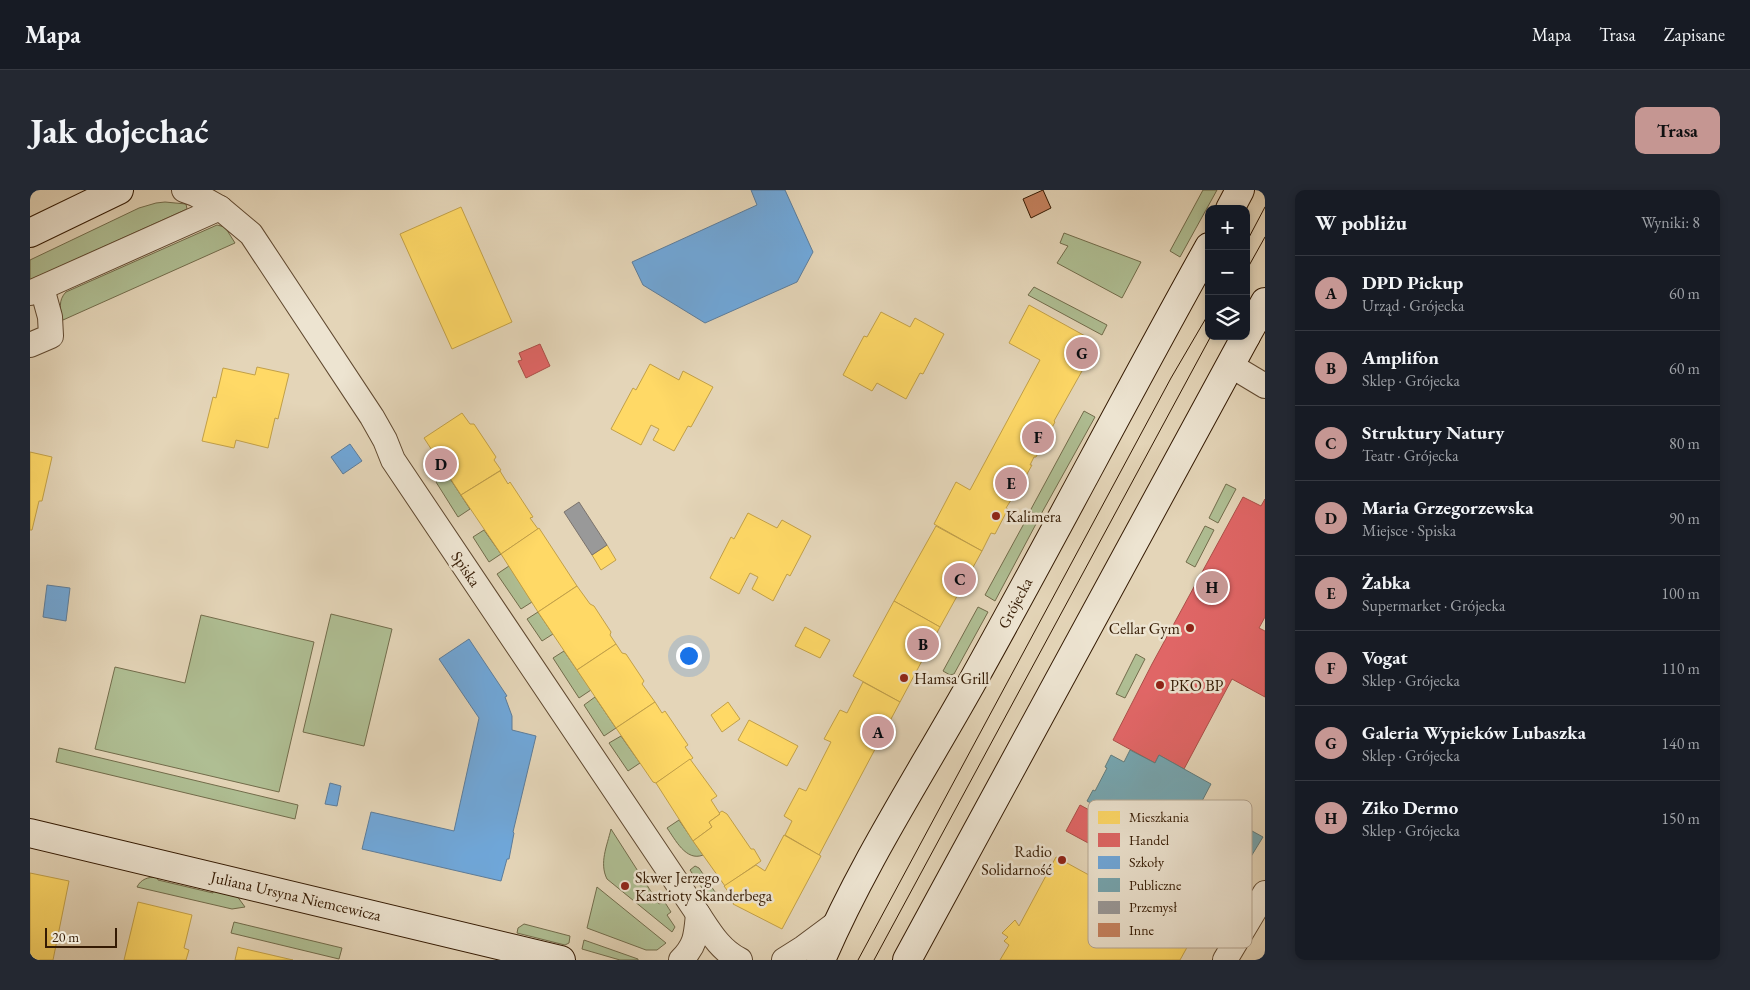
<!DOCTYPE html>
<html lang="pl">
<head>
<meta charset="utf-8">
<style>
  :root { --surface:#171b24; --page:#242831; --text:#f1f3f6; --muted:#9ea1a6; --line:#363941; --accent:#c59692 }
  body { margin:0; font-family:"EB Garamond",serif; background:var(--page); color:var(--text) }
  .controls { position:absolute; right:15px; top:15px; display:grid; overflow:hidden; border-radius:10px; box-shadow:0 2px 8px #0003 }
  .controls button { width:45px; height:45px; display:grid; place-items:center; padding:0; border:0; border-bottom:1px solid var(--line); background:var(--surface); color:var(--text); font:25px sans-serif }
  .scale { position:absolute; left:15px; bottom:12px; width:72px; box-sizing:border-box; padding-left:5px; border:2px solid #341a03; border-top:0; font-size:14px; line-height:18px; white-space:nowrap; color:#341a03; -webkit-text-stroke:4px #ede4d1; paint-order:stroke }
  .you { position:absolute; left:658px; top:465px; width:18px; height:18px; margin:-12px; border:4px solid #fff; border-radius:50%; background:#1a73e8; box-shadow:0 0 0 8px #1a73e833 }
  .badge { display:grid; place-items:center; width:32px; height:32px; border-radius:50%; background:var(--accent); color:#111; font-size:16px; font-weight:700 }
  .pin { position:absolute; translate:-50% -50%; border:2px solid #fff; box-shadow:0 1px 5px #0006 }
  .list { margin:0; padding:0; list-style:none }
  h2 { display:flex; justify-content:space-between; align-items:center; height:65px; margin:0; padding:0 20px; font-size:21px }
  h2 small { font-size:16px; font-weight:400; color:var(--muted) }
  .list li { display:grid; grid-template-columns:32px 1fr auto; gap:15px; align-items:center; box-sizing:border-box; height:75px; padding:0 20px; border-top:1px solid var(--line) }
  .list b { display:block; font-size:19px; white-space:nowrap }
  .list p { margin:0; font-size:16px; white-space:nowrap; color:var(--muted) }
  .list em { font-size:16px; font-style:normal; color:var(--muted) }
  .icon { flex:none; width:28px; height:28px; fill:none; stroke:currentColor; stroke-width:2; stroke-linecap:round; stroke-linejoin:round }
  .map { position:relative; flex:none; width:1235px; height:770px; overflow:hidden; border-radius:10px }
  header { display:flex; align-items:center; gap:30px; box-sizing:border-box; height:70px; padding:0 25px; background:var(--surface); border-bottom:1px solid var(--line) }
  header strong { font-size:24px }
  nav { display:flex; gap:28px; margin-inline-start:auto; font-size:18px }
  .intro { display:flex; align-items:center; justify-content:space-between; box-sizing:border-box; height:120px; padding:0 30px }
  h1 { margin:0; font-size:35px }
  .button { padding:12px 22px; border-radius:10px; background:var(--accent); color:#111; font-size:18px; font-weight:700 }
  main { display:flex; gap:30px; padding:0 30px }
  aside { flex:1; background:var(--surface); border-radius:10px; box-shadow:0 2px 8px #0003 }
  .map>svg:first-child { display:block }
  .green { fill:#afbe93; stroke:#726c4b }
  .homes { fill:#ffd966; stroke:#c2a048 }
  .shops { fill:#e06666; stroke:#ac4f48 }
  .schools { fill:#6fa8dc; stroke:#5d7d9b }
  .public { fill:#76a5af; stroke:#627b7b }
  .industry { fill:#999; stroke:#7b736c }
  .building { fill:#c78461; stroke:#341a03 }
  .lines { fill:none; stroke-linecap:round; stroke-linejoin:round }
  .minor-casing { stroke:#604930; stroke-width:26 }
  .secondary-casing { stroke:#341a03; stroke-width:30 }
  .minor { stroke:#ede4d1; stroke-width:24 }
  .secondary { stroke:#ede4d1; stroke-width:28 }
  .tram { stroke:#341a03; stroke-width:1 }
  .poi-dot { fill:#8f2418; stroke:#ede4d1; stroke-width:2 }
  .labels { text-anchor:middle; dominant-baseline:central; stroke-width:5; stroke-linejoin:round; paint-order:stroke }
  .poi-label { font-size:16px; fill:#341a03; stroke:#ede4d1; text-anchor:start }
  .street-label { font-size:16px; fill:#341a03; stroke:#ede4d1 }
  .key { fill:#ede4d1; stroke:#b6a793; stroke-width:1 }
  .key-label { font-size:14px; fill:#341a03 }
</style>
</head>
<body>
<header>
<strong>Mapa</strong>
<nav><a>Mapa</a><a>Trasa</a><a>Zapisane</a></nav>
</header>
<div class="intro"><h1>Jak dojechać</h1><a class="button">Trasa</a></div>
<main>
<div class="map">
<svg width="1235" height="770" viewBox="0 0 1235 770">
  <rect width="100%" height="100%" fill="#e4d5b8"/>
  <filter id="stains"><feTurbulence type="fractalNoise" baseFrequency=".004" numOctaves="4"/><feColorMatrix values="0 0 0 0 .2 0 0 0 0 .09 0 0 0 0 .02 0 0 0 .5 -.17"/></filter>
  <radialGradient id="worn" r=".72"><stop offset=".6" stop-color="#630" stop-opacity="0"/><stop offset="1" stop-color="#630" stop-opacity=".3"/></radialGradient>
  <g class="green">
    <polygon points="1173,0 1187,0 1150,67 1140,61"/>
    <polygon points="135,12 156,14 157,19 0,90 0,70 109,18 126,13"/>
    <path d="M187,35L195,37L205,53L33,130C30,120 28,110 36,102Z"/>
    <polygon points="1034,43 1111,72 1092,108 1027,73 1038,56 1030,53"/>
    <polygon points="1004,97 1077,135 1072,145 998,105"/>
    <polygon points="1054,221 1065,227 1010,326 1000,321"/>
    <polygon points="417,284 440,319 428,327 406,292"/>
    <polygon points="1196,294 1206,299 1188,333 1179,328"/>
    <polygon points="997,328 1006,334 965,411 955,405"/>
    <polygon points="1175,336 1184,340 1165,377 1156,372"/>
    <polygon points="454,340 471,364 459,372 443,347"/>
    <polygon points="479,376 502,412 491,419 467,384"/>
    <polygon points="948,417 958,422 924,484 920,485 913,481"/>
    <polygon points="508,422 523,444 512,451 497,429"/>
    <polygon points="301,424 362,439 334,556 273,542"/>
    <polygon points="171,425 284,452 249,602 65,559 85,477 155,493"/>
    <polygon points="534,461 561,500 549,508 523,468"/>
    <polygon points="1106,464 1115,469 1095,508 1086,504"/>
    <polygon points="565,507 586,538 574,546 554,515"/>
    <polygon points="591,546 610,573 598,581 579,553"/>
    <polygon points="29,558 268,615 265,629 26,572"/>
    <path d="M649,630L673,665C656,672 645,649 637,638Z"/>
    <path d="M581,639L629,714L634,711L641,722L637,725L645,737L642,742L577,689C569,673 577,656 581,639Z"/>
    <polygon points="665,676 669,678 685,702 678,707 660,680"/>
    <path d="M127,687L128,690L183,703V701L207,706L215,717L202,719L107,697C111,689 118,687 127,687Z"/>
    <polygon points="567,697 636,753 627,760 616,760 557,738"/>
    <polygon points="204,732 312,758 309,769 201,743"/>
    <polygon points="494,734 540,746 539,753 535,755 487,743 488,738"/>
    <polygon points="554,750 608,769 608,770 590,770 552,759"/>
  </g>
  <g class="homes">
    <polygon points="431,17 482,132 422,159 370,44"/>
    <polygon points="999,115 1066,152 1065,155 1066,156 1024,231 1025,232 1006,267 1004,267 1000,275 1002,275 982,311 981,310 976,318 978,319 965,344 961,343 952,361 904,334 926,292 940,300 1010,170 979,153"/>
    <polygon points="851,122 880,137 885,128 914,144 893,184 890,183 876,209 847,193 842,201 813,185 834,146 837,147"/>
    <polygon points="620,174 649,190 653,181 683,197 661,237 658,236 644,261 623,250 629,239 621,235 611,255 581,239 603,198 606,200"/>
    <polygon points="227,177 259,184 248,229 245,228 238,258 206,250 204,258 172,251 183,207 186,208 193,178 225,185"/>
    <polygon points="432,223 440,234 444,234 466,267 464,270 471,280 431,305 394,248"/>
    <polygon points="0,262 22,267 12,311 9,311 2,340 0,340"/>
    <polygon points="470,281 478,294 480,292 503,327 500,328 508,339 471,364 431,305"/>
    <polygon points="718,323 747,338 752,330 781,346 760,386 757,384 743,411 722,399 728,387 720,383 709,404 680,388 701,347 704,349"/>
    <polygon points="906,336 952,361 910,437 864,411"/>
    <polygon points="509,338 547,396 508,422 471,364"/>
    <polygon points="577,355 586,370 571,380 562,365"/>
    <polygon points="547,396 560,414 564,416 581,442 580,445 586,454 547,480 508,422"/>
    <polygon points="864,411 910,437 870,512 823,486"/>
    <polygon points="775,437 800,450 790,468 765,456"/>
    <polygon points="586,454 592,463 596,464 614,491 612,494 625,512 586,538 547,480"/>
    <polygon points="833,492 870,512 789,665 755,645 762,631 754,626 769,598 776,601 801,552 794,549 810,520 817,523"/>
    <polygon points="625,512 632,523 635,521 658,555 655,557 663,568 626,593 623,592 586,538"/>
    <polygon points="698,512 710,529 692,542 681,525"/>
    <polygon points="719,530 768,556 757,576 708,550"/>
    <polygon points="660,569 687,606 681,610 690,624 679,632 682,637 663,651 626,593"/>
    <polygon points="692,621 697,624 721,659 724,659 731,671 695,696 663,651 682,637 679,632 690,624 689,623"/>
    <polygon points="754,645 791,666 752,739 703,714 705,711 694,696 726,675 735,681"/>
    <polygon points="1026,667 1165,743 1150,770 970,770 979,755 974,751 978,747 972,743 985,730 989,736"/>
    <polygon points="0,683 39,691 23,770 0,770"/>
    <polygon points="108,712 162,725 154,758 159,760 156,770 94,770"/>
    <polygon points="208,757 211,758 263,770 205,770"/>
  </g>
  <g class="shops">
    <polygon points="510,154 520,176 496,188 488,171 492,170 489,163"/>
    <polygon points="1213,307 1231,316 1235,309 1235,427 1229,438 1235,441 1235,507 1202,489 1154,579 1129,565 1125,573 1083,550 1122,474"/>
    <polygon points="1050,615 1074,628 1060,654 1036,641"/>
  </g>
  <g class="schools">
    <polygon points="721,0 755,0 783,62 767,92 675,133 613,95 602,72 727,15"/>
    <polygon points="320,254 332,271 313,284 301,267"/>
    <polygon points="17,395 40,398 36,431 13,427"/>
    <polygon points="439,449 477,506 475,507 482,526 482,540 506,546 483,642 484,643 479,669 477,669 471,691 332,659 341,622 424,641 449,528 409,469"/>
    <polygon points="300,593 311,596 307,616 295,614"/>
  </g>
  <polygon class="public" points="1100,560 1125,573 1129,565 1181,594 1171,613 1233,647 1206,691 1057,611 1063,600 1065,601 1077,578 1075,577 1081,565 1094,572"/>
  <polygon class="industry" points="549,312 577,355 562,365 534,322"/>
  <polygon class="building" points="1013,0 1021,18 1001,28 993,9"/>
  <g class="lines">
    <defs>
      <g id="minor">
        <path d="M154,0L165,4L190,18L221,44L342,227L355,250L363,270L668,724C680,742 690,760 710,770"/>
        <polyline points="0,103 190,18"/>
        <polyline points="0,155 21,146 20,127 12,98"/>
        <polyline points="1200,175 1235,196"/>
        <path d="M651,770C666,755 666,745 668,724"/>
        <polyline points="754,770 773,758 808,732"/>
        <polyline points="1195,770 1235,703"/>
      </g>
      <g id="secondary">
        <polyline points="1200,19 1210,0"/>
        <polyline points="0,43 89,0"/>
        <polyline points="1216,146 1235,112"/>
        <polyline points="0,643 531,770"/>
        <path d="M791,770C832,674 890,585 941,494C1022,349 1098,202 1179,57"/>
        <polyline points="877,770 1216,146"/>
      </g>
    </defs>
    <use href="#minor" class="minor-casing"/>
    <use href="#secondary" class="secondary-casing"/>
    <use href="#minor" class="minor"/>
    <use href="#secondary" class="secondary"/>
    <g class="tram">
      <polyline points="1216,53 1235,17"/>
      <polyline points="1216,81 1235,47"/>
      <polyline points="828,770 1141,188 1179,123"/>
      <polyline points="844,770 1181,146"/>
    </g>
  </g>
  <g class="poi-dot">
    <circle cx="966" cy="326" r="5"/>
    <circle cx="1160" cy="438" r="5"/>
    <circle cx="874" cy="488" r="5"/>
    <circle cx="1130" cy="495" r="5"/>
    <circle cx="1032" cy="670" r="5"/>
    <circle cx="595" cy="696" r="5"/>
  </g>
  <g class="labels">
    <g class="poi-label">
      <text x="976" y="326">Kalimera</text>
      <text x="1150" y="438" text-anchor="end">Cellar Gym</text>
      <text x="884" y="488">Hamsa Grill</text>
      <text x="1140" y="495">PKO BP</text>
      <text x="1022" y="661" text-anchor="end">Radio<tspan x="1022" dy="18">Solidarność</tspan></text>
      <text x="605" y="687">Skwer Jerzego<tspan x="605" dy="18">Kastrioty Skanderbega</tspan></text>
    </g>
    <g class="street-label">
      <text transform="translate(436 379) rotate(56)">Spiska</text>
      <text transform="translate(985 413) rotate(-62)">Grójecka</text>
      <text transform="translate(266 706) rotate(13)">Juliana Ursyna Niemcewicza</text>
    </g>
  </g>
  <rect x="1058" y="610" width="164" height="148" rx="8" class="key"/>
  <rect x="1068" y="621" width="22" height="13" fill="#ffd966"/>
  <rect x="1068" y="643" width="22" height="14" fill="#e06666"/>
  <rect x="1068" y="666" width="22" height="13" fill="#6fa8dc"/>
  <rect x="1068" y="688" width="22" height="14" fill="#76a5af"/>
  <rect x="1068" y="711" width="22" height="13" fill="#999"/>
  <rect x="1068" y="733" width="22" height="14" fill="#c78461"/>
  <g class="key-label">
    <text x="1099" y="632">Mieszkania</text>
    <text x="1099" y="655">Handel</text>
    <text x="1099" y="677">Szkoły</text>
    <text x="1099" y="700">Publiczne</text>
    <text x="1099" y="722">Przemysł</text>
    <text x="1099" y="745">Inne</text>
  </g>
  <rect width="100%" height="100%" filter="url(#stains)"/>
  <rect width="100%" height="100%" fill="url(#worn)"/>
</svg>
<div class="controls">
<button>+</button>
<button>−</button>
<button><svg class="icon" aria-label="layers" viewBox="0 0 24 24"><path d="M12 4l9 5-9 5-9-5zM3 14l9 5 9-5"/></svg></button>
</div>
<div class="scale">20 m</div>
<div class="you"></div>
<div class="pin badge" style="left:848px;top:542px">A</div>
<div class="pin badge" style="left:893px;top:454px">B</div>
<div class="pin badge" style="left:930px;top:389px">C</div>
<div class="pin badge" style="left:411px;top:274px">D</div>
<div class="pin badge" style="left:981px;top:293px">E</div>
<div class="pin badge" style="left:1008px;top:247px">F</div>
<div class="pin badge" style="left:1052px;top:163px">G</div>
<div class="pin badge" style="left:1182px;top:397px">H</div>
</div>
<aside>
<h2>W pobliżu<small>Wyniki: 8</small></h2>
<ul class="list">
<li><span class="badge">A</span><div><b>DPD Pickup</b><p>Urząd · Grójecka</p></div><em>60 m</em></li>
<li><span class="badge">B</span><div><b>Amplifon</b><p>Sklep · Grójecka</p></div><em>60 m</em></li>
<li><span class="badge">C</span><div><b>Struktury Natury</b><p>Teatr · Grójecka</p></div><em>80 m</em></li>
<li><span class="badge">D</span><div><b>Maria Grzegorzewska</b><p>Miejsce · Spiska</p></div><em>90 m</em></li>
<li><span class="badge">E</span><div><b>Żabka</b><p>Supermarket · Grójecka</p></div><em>100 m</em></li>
<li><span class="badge">F</span><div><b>Vogat</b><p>Sklep · Grójecka</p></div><em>110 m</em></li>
<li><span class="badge">G</span><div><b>Galeria Wypieków Lubaszka</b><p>Sklep · Grójecka</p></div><em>140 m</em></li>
<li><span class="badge">H</span><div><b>Ziko Dermo</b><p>Sklep · Grójecka</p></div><em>150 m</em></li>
</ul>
</aside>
</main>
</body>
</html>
